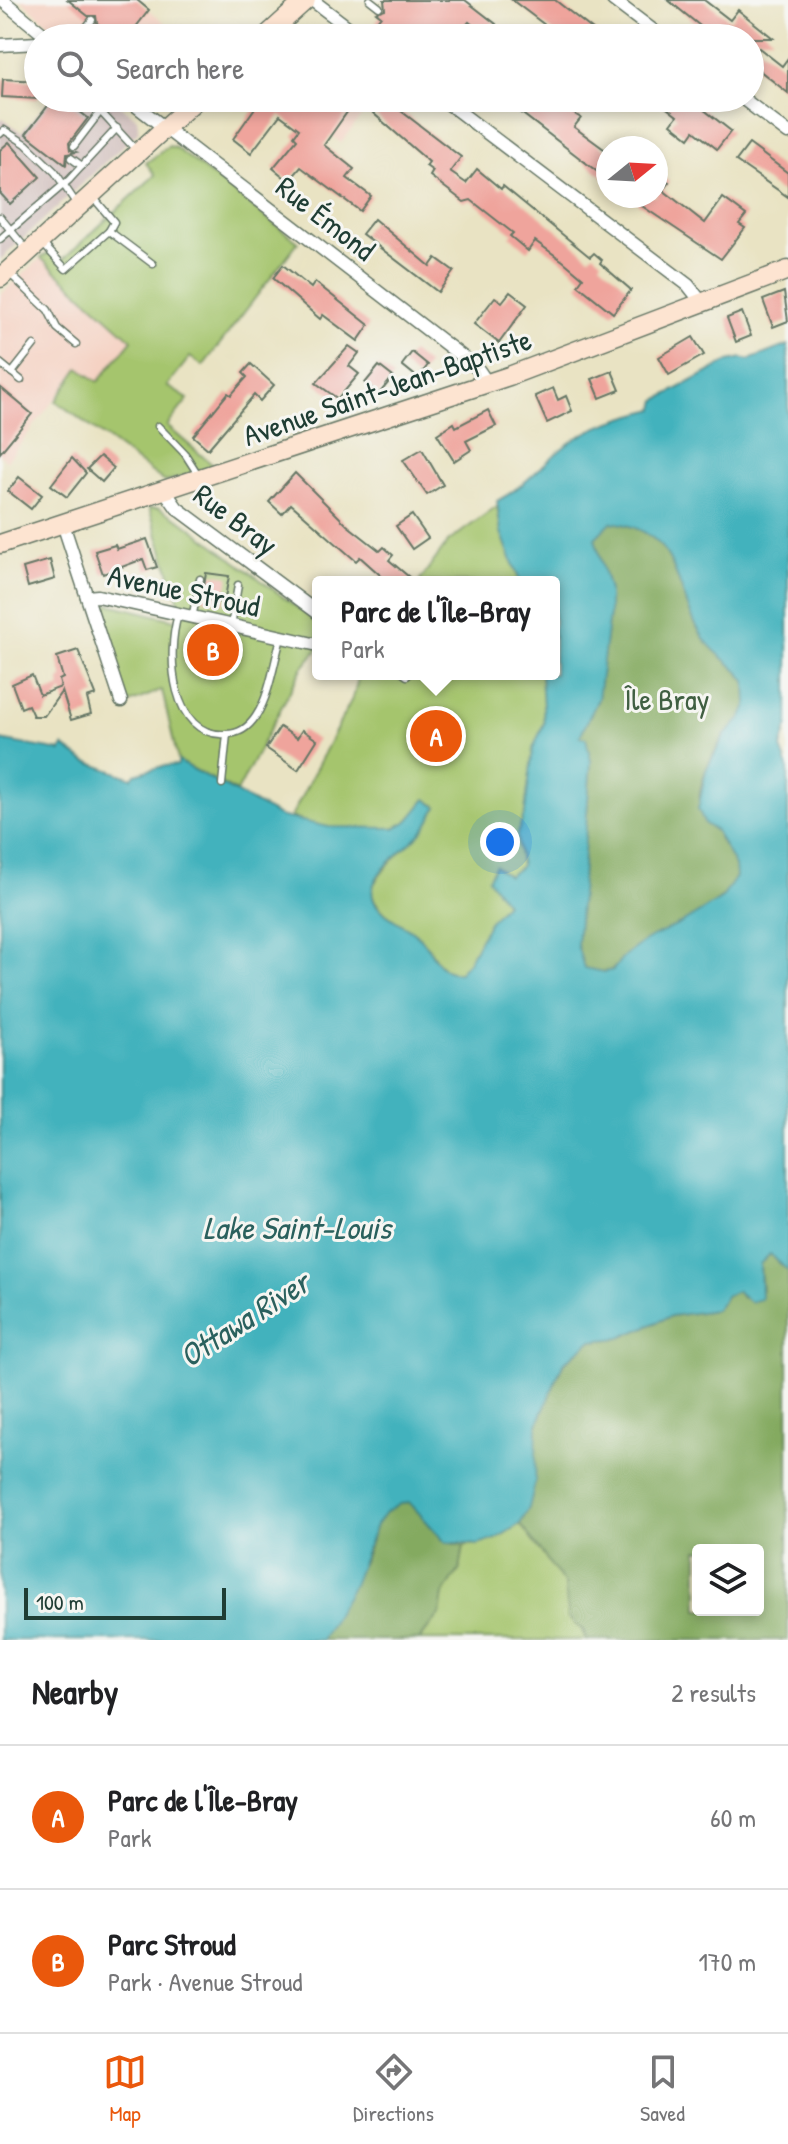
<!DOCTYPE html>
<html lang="en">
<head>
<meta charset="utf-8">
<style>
  :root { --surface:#fff; --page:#f6f6f6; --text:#202124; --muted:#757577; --line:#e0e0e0; --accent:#ea580c }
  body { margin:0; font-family:"Patrick Hand",sans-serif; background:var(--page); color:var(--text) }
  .controls { position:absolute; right:24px; bottom:24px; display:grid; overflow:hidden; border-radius:8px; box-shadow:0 4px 12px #0003 }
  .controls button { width:72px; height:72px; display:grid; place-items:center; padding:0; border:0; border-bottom:2px solid var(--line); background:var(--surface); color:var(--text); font:40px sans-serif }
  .compass { position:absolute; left:596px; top:136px; width:72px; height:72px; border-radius:50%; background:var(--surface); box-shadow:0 4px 12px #0003; rotate:72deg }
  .scale { position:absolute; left:24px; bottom:20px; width:202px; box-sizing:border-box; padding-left:8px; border:4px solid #1f3d34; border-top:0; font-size:22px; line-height:28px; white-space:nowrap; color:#1f3d34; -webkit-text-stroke:6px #f6f6f2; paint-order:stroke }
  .you { position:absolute; left:500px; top:842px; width:28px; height:28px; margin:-20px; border:6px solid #fff; border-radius:50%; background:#1a73e8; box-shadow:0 0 0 12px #1a73e833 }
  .badge { display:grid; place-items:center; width:52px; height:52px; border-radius:50%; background:var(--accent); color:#fff; font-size:26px; font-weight:700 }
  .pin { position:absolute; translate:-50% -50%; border:4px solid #fff; box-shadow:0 2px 8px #0006 }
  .popup { position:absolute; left:312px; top:576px; width:248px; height:104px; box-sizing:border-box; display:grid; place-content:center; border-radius:8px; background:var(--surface); filter:drop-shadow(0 2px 6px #0005); font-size:26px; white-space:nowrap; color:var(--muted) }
  .popup b { font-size:30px; color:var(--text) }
  .popup::after { content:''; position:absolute; left:50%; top:100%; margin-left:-16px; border:16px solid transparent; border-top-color:var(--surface) }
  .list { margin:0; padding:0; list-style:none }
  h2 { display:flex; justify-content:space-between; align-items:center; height:104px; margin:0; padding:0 32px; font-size:34px }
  h2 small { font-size:26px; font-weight:400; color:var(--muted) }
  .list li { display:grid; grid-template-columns:52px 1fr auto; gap:24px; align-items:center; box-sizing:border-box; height:144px; padding:0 32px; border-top:2px solid var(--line) }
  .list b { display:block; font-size:30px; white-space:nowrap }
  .list p { margin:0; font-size:26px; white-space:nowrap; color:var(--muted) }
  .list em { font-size:26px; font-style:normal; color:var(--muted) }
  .icon { flex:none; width:44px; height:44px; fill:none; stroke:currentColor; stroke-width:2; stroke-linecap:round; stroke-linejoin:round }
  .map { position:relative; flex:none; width:788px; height:1640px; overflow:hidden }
  .search { position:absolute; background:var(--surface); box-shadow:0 4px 12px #0003; left:24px; right:24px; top:24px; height:88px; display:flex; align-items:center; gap:20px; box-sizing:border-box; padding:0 28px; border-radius:44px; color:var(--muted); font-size:30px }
  .sheet { height:392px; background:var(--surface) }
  nav { display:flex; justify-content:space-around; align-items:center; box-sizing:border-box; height:112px; border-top:2px solid var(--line); background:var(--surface); font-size:22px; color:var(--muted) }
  nav a { display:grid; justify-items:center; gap:4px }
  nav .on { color:var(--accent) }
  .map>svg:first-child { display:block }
  .built { fill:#f5d2c3 }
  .industrial { fill:#d1bfbd }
  .green { fill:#a5c56d; stroke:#628150; stroke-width:2 }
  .forest { fill:#84aa60; stroke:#52744a; stroke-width:2; fill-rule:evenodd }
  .water { fill:#43b2bd; stroke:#317878; stroke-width:2; fill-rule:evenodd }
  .building { fill:#efa49c }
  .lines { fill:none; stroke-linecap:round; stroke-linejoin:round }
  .lane-casing { stroke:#676; stroke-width:9 }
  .street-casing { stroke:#676; stroke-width:15 }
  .secondary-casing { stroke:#676; stroke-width:21 }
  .lane { stroke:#fff; stroke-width:6 }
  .street { stroke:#fff; stroke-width:12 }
  .secondary { stroke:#fde4d1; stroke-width:18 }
  .labels { text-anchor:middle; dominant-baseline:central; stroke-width:6; stroke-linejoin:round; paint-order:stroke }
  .street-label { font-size:30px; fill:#1f3d34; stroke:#f6f6f2 }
  .park-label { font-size:30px; fill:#405f42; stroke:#f6f6f2 }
  .water-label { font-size:32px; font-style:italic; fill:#2a605d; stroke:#f6f6f2 }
</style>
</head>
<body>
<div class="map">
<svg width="788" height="1640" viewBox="0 0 788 1640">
  <rect width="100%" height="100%" fill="#f6f6f2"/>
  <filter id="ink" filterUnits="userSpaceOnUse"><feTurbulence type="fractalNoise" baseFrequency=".0125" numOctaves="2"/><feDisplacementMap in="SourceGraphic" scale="16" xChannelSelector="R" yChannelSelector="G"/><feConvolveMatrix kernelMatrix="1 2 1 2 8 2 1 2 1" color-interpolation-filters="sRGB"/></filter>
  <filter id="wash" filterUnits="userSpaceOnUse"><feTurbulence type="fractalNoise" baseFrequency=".006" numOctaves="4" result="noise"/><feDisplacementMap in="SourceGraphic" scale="32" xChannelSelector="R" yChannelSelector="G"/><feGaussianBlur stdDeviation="1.8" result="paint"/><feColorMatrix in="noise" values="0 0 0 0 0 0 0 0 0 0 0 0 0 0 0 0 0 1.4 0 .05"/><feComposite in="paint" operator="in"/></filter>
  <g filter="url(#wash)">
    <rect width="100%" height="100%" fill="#e9e3c3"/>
    <g class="built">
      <polygon points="21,0 137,0 184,38 65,38"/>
      <polygon points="284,98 375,98 341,143"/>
      <polygon points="41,258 133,340 98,383 79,368 7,461 0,455 0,295"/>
    </g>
    <polygon class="industrial" points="51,98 109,98 137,118 139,131 0,260 0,120 3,118 21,132"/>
    <g class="green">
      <polygon points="169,146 176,148 298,242 203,366 190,357 167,386 188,399 167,426 214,466 165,482 56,401 79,368 98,382 132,340 41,258 50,252 60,262 155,175 146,163"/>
      <polygon points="497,506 501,532 520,582 419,582 448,542"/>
      <polygon points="149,508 159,508 182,521 318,623 318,649 302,668 237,792 178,761 162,690 127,704 94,606 101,602 179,621 181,608"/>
      <path d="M359,674H541L544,723L533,749L525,812L517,835L521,866L508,876L496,866L500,894L506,903C486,923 476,960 459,972C439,976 435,952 423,941C405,925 376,915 371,889C389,857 421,839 437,806L426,799C418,809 411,820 399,826C370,839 319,828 291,817L354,695Z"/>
      <polygon points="520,1524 565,1584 567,1599 586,1640 419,1640 440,1614 443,1594 460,1569 464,1546 494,1540"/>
    </g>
    <g class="forest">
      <path d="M611,522C686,531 671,594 706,641C717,656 736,666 746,681C746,689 748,699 747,707C744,720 732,726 724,736C707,763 683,810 716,831C720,845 739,863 736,876C735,882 727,893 722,897C698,920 663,929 636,948C627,954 618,969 608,971C600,973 591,971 584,968L577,945L591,761L580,736L598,699L609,614V591L595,538Z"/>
      <path d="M770,1254L788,1271V1640H586L584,1631L568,1617L565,1584L520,1524L529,1508L537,1426L563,1364L591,1341L620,1338L671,1316L715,1310L727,1295L737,1290L742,1298L762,1290L760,1264ZM698,1550H758V1610H698Z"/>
      <polygon points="410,1503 445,1542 464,1546 460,1569 443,1594 440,1614 419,1640 321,1640 365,1558 376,1525 385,1513 400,1504"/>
    </g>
    <path class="water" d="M788,345V724L781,748L788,768V1271L770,1254L760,1264L761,1299L750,1302L737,1291L727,1295L715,1310L671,1316L620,1338L591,1341L563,1363L537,1426L535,1483L529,1508L520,1524L494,1540L478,1545L445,1542L410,1503L400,1504L385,1513L376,1525L353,1585L321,1640H0V740L61,751L63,746L84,761L132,778L135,774L163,766L178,765V761L279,816L329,827L395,828L409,820L426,799L437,807C432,815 428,825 421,833C404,852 353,882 380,909C394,923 413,927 424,942C434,954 440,976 459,972L468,962L489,922L506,903L488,879L495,866L508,876L521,866L517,835L525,812L533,749L544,723L541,674H554V582H520L501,532L497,501C530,484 547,457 575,439C598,424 628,416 655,409L657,400L729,361L742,358L749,360ZM611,522C686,531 671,594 706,641C717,656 736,666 746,681L747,705L741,719L725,735L706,770L698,809L705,824L716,831L735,866L736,877L722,898L680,924L646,940L624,956L613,970L604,972L584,968L577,945L591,761L586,738L580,736L598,699L609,614V591L595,538Z"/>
    <g id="blocks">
      <g class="building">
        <polygon points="68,0 137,0 149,10 135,28 126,30 127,38 115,38 97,23 96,16 88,16"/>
        <polygon points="384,0 465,0 496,24 486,36 469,22 455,38 408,38 403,27 392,35 376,22 381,16 376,12 385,9"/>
        <polygon points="512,0 555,0 603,38 562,38"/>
        <polygon points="668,0 704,0 730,20 738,10 773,38 715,38"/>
        <polygon points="759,48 782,66 788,58 788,93 750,63"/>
        <polygon points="3,79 38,81 38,99 2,97"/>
        <polygon points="54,98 62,98 88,118 69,143 70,150 76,152 67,154 66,165 26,134"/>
        <polygon points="262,98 337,98 350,108 324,145 354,169 347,178 371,196 360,211 301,167 289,181 273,168 297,139 294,136 299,129 280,115 251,153 233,139"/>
        <polygon points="384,98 461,157 450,172 466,183 477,169 501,189 503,186 590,257 594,253 602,260 600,263 631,290 613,313 578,285 583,278 563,261 535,241 528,251 510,236 513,233 471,200 464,202 430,176 433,171 426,166 429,162 373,113"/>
        <polygon points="523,98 548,98 581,118 574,127 608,152 608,180 515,108"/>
        <polygon points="654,98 689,98 731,131 717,149 694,131 689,138 671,124 677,116"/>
        <polygon points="9,142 40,177 10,204 0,193 0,150"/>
        <polygon points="749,144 788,173 788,197 736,161"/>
        <polygon points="656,173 669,182 663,190 705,223 723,198 746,215 739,224 745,228 721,259 627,196 656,196"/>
        <polygon points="374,219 430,266 436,258 454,271 438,292 362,234"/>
        <polygon points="283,265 311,288 315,282 369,325 358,341 323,315 320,319 273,278"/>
        <polygon points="510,292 527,305 499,343 474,324 495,297 502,302"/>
        <polygon points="784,292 788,321 773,327 763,300"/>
        <polygon points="742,312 751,336 736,342 727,318"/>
        <polygon points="693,337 704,355 669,375 659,357"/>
        <polygon points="349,346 359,353 349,366 359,374 338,399 316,383"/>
        <polygon points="412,352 428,365 418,378 402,365"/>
        <polygon points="251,364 274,385 260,401 254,395 208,449 193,436 228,393 231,395 247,377 243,373"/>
        <polygon points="379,366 393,377 379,394 365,383"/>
        <polygon points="612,371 620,390 600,398 592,379"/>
        <polygon points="0,387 32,414 0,453"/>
        <polygon points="553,388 558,400 566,396 572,411 547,423 535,396"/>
        <polygon points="488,410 496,426 466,441 471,450 454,461 437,434 454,423 456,427"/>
        <polygon points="422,449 443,485 427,495 403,460"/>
        <polygon points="100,456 114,468 102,482 87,469"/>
        <polygon points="72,458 86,473 67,497 51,485"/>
        <polygon points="295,473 347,525 380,551 384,547 393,555 389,560 415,582 388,582 360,557 356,561 291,504 282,514 269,502"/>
        <polygon points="19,477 42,495 31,509 8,491"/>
        <polygon points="412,515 428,538 412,549 396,526"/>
        <polygon points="147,539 157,567 147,570 143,559 103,574 95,551 115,545 117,549"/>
        <polygon points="50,560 55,579 28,587 23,568"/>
        <polygon points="206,573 229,576 224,603 202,599"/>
        <polygon points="78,650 96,695 87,698 91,714 71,720 62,691 44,716 33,716 28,705 21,708 12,684 32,675 40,695 61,687 59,680 63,678 57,657"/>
        <polygon points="280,727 297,738 302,730 317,740 298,770 266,748"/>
      </g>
    </g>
  </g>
  <g filter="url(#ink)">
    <use href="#blocks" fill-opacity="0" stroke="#676" stroke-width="2"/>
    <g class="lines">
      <defs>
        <g id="lane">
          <polyline points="370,0 379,7"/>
          <polyline points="282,27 294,38"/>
          <polyline points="131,33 137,38"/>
          <polyline points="78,38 92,20"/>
          <polyline points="399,38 402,33"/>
          <polyline points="88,98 136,150"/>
          <polyline points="0,134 4,130 26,144 55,172 76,203"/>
          <polyline points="74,146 100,112"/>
          <polyline points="71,158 82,166"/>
          <polyline points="0,217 26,249"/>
          <polyline points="109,231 153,264"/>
          <polyline points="0,239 69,180 117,128"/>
          <polyline points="42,243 66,269 109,231 114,222 93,197"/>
          <polyline points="8,272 48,310 57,328 76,344"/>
          <polyline points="0,363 21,380"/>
          <polyline points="12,373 34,345"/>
          <polyline points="158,426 185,454 199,476"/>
          <path d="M178,615C166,654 171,738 226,734C239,734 249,727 256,716C270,695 274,662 281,638"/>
          <polyline points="192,618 200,579"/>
          <polyline points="231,627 238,585"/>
          <polyline points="404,674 407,676"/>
          <polyline points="222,784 227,734"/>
        </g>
        <g id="street">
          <polyline points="2,0 48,38"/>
          <polyline points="312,0 362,38"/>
          <polyline points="613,0 663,38"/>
          <polyline points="0,45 38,43"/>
          <polyline points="126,98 477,368 488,384"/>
          <polyline points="441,98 688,285 703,304"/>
          <polyline points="742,98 788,133"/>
          <polyline points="165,491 177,508 318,613"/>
          <polyline points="63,524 121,701"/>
          <polyline points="87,597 98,596 318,645"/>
        </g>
        <g id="secondary">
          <polyline points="264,38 306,0"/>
          <polyline points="0,278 198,98"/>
          <polyline points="0,544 509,376 788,270"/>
        </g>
      </defs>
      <use href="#lane" class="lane-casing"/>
      <use href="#street" class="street-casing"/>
      <use href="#secondary" class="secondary-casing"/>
      <use href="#lane" class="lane"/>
      <use href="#street" class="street"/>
      <use href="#secondary" class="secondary"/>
    </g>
  </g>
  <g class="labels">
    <g class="street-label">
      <text transform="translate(326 218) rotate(38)">Rue Émond</text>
      <text transform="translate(387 387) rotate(-19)">Avenue Saint-Jean-Baptiste</text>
      <text transform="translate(236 519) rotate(37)">Rue Bray</text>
      <text transform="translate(184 590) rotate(12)">Avenue Stroud</text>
    </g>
    <g class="park-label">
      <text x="667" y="699">Île Bray</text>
    </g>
    <g class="water-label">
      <text x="297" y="1227">Lake Saint-Louis</text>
      <text transform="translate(244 1319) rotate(-33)">Ottawa River</text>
    </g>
  </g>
</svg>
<div class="controls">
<button><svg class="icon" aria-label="layers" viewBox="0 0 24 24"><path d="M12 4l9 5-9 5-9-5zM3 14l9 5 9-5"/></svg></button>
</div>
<svg class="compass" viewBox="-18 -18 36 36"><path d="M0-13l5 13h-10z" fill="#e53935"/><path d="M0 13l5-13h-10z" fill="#757577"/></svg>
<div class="scale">100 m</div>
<div class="you"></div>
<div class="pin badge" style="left:436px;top:736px">A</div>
<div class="popup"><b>Parc de l'Île-Bray</b>Park</div>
<div class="pin badge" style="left:213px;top:650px">B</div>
<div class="search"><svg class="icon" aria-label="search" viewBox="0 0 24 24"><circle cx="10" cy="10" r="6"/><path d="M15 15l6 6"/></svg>Search here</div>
</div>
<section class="sheet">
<h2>Nearby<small>2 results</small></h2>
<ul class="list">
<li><span class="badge">A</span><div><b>Parc de l'Île-Bray</b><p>Park</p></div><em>60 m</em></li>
<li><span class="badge">B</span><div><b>Parc Stroud</b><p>Park · Avenue Stroud</p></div><em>170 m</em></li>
</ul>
</section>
<nav>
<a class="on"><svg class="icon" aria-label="map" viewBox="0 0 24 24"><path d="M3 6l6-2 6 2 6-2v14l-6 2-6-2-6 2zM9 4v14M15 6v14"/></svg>Map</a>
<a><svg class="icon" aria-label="directions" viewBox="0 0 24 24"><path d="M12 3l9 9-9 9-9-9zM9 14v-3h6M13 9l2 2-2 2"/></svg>Directions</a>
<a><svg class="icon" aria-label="saved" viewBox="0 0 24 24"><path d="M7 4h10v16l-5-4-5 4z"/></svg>Saved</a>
</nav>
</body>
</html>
